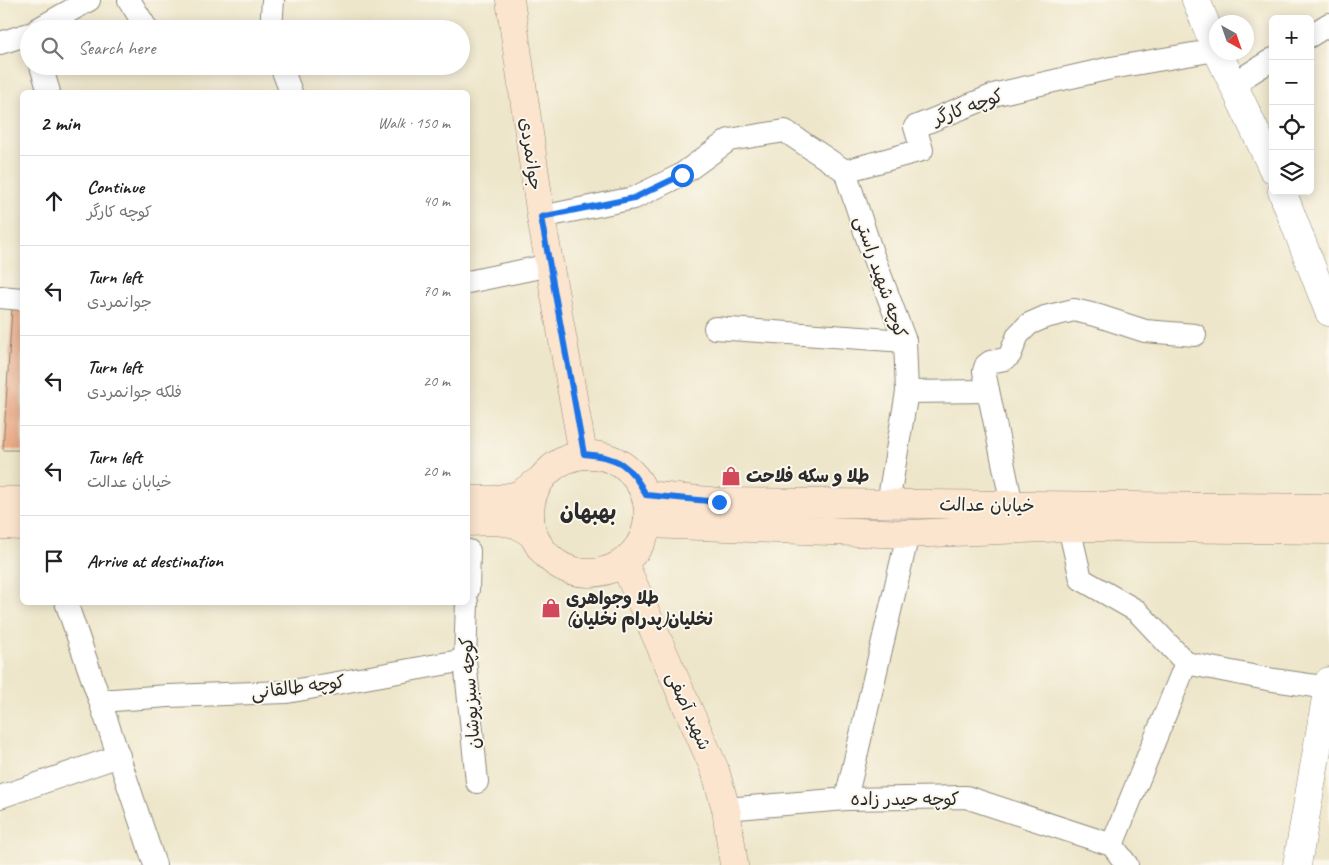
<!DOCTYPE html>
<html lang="en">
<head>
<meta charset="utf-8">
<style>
  :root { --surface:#fff; --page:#f2f2f2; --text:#202124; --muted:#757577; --line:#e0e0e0 }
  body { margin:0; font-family:Caveat,"Playpen Sans Arabic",sans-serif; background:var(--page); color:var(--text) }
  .controls { position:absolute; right:15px; top:15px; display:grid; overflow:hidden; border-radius:8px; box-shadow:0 2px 12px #0003 }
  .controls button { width:45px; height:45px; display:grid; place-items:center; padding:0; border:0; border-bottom:1px solid var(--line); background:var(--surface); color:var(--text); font:25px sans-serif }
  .compass { position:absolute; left:1209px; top:15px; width:45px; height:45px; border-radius:50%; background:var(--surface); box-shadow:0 2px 12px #0003; rotate:140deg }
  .stop { position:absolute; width:15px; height:15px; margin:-11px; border:4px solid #1a73e8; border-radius:50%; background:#fff }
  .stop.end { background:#1a73e8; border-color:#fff; box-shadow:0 1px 5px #0008 }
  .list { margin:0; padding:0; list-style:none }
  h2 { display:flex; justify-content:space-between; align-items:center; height:65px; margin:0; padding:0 20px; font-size:21px }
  h2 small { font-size:16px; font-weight:400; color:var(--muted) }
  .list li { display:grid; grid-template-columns:32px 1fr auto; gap:15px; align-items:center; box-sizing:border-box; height:90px; padding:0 20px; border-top:1px solid var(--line) }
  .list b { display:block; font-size:19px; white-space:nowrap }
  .list p { margin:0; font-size:16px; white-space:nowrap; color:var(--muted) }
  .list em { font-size:16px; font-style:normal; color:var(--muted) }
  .icon { flex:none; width:28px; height:28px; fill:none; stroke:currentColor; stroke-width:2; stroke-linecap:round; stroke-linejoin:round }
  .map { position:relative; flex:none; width:1329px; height:865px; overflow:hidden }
  .search { position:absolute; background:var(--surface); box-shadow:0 2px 12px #0003; left:20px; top:20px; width:450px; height:55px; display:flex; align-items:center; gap:12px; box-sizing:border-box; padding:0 18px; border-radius:28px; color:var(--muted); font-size:19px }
  .panel { position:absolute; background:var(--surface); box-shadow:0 2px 12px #0003; left:20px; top:90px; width:450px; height:515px; border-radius:8px }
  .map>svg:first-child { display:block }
  .building { fill:#e9a47f }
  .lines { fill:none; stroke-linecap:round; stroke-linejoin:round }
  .minor-casing { stroke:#8c887a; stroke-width:24 }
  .tertiary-casing { stroke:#8c887a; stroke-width:29 }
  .secondary-casing { stroke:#8c887a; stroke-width:29 }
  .minor { stroke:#fff; stroke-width:22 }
  .tertiary { stroke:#fff; stroke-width:28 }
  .secondary { stroke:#fce5cf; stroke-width:28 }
  .route { stroke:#1a73e8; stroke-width:6 }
  .labels { text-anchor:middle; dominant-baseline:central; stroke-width:4; stroke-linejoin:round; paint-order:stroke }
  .street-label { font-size:18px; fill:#2b2b2b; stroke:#fbf7ec }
  .poi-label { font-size:18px; font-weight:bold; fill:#2b2b2b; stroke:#fbf7ec; text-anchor:start }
  .district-label { font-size:22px; font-weight:bold; fill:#2b2b2b; stroke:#fbf7ec }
</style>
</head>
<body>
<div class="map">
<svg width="1329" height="865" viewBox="0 0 1329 865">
  <rect width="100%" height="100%" fill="#fbf7ec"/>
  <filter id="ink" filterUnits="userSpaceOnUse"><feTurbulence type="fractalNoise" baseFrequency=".02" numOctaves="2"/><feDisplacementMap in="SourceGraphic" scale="10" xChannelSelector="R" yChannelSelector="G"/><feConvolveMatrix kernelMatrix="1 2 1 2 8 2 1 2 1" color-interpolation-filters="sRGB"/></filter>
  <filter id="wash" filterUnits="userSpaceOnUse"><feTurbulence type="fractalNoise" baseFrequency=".0096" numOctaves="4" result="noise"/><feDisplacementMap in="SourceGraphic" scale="20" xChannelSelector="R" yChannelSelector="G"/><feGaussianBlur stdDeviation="1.12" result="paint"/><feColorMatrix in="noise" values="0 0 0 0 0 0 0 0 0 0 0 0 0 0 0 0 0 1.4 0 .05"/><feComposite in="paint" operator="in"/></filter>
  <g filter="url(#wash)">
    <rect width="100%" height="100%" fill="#eee6ca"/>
    <g id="blocks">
      <polygon class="building" points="12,309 22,310 22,450 3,450"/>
    </g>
  </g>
  <g filter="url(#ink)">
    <use href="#blocks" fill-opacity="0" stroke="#8c887a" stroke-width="1"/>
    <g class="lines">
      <defs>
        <g id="minor">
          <polyline points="129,0 147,29"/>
          <polyline points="38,29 89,0"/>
          <polyline points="271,29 273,0"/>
          <polyline points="1310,36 1329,24"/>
          <polyline points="0,43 29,34"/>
          <polyline points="41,66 49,92"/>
          <polyline points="281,66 291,92"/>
          <polyline points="1233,84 1273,59"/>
          <polyline points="845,171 873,256 905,341 907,392 888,503"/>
          <polyline points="541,217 634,198 681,175 729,140 785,131 845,171 922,150 915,127 997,94 1111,68 1216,50"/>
          <polyline points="468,282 550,265"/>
          <polyline points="0,297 22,299"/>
          <polyline points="715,328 905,341"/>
          <polyline points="907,392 988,391"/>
          <polyline points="1012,505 984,371 986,365 990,362 1005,359 1010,355 1018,335 1029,324 1045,317 1074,310 1099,316 1145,331 1195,335"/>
          <polyline points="1069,527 1081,579 1137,611 1186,663 1267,679 1329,688"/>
          <polyline points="468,590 469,551"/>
          <polyline points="66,602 100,701"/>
          <polyline points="467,602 465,660 477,782"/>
          <polyline points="0,797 119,756"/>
          <polyline points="846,799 908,534"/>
          <polyline points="726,809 846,799 966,797 1112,845 1127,865"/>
          <polyline points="1112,845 1186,663"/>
          <polyline points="155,865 100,701 168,696 287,692 465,660"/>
        </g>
        <g id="tertiary">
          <polyline points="1196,0 1216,49"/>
          <polyline points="1218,52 1273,169"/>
          <polyline points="1282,191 1329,312"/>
          <polyline points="1297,865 1329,681"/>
        </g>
        <g id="secondary">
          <polyline points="510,0 541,217 583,454"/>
          <circle cx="589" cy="514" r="59"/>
          <polyline points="646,495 719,502 1329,508"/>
          <polyline points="468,500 493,500 519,495 540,480"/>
          <polyline points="0,501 22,501"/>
          <polyline points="468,522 495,521 517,524 532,534"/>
          <polyline points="648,524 908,534 1069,527 1329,530"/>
          <polyline points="0,525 22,526"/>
          <polyline points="624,563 715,770 726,809 734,865"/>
        </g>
      </defs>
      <use href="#minor" class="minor-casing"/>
      <use href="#tertiary" class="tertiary-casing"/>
      <use href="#secondary" class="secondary-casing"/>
      <use href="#minor" class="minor"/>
      <use href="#tertiary" class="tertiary"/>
      <use href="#secondary" class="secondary"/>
    </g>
  </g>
  <g class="lines" filter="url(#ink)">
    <path class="route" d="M682,175L634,198L541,217L584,454C618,457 630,464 646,495L719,502"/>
  </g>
  <defs>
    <symbol id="shop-bare" viewBox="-9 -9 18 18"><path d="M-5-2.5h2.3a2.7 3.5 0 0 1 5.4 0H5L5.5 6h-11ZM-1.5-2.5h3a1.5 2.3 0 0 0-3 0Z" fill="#d1495b" stroke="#fbf7ec" stroke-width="2.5" paint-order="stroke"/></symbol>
  </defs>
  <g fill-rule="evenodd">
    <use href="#shop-bare" x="717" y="462" width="28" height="28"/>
    <use href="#shop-bare" x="537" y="594" width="28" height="28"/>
  </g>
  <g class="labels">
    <g class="street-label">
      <text transform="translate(968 107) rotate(-20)">کوچه کارگر</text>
      <text transform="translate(531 154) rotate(82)">جوانمردی</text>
      <text transform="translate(881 277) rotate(71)">کوچه شهید راستی</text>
      <text transform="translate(987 505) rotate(1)">خیابان عدالت</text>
      <text transform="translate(298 687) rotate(-7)">کوچه طالقانی</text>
      <text transform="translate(470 693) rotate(-94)">کوچه سبزپوشان</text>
      <text transform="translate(689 711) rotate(66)">شهید آصفی</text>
      <text x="905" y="799">کوچه حیدر زاده</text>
    </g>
    <g class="poi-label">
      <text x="746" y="476">طلا و سکه فلاحت</text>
      <text x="566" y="598">طلا وجواهری<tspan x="566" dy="21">نخلیان(پدرام نخلیان)</tspan></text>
    </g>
    <g class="district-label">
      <text x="588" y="512">بهبهان</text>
    </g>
  </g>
</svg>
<div class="controls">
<button>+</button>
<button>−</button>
<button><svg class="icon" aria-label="locate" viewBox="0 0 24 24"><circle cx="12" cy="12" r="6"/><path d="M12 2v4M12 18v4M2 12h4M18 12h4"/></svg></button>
<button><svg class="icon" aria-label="layers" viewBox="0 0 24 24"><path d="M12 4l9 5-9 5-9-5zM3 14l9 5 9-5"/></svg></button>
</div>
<svg class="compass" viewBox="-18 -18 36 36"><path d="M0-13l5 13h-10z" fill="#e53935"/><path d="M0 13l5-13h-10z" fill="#757577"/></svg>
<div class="stop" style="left:682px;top:175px"></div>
<div class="stop end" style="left:719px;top:502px"></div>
<div class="search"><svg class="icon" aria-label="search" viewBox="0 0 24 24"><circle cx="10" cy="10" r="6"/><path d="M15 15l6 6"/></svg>Search here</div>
<section class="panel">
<h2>2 min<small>Walk · 150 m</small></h2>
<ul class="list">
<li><svg class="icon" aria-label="ahead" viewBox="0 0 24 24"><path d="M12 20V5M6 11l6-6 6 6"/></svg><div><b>Continue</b><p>کوچه کارگر</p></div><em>40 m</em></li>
<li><svg class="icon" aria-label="left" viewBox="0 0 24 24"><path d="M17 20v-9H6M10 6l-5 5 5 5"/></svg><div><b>Turn left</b><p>جوانمردی</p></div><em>70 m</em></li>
<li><svg class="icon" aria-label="left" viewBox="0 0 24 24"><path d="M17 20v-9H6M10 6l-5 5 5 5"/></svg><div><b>Turn left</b><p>فلکه جوانمردی</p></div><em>20 m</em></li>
<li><svg class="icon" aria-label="left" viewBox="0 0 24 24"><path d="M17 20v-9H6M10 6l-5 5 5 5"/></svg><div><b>Turn left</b><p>خیابان عدالت</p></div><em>20 m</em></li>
<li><svg class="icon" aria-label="arrive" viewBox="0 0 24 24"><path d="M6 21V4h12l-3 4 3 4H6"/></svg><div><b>Arrive at destination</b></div></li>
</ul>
</section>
</div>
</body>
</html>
